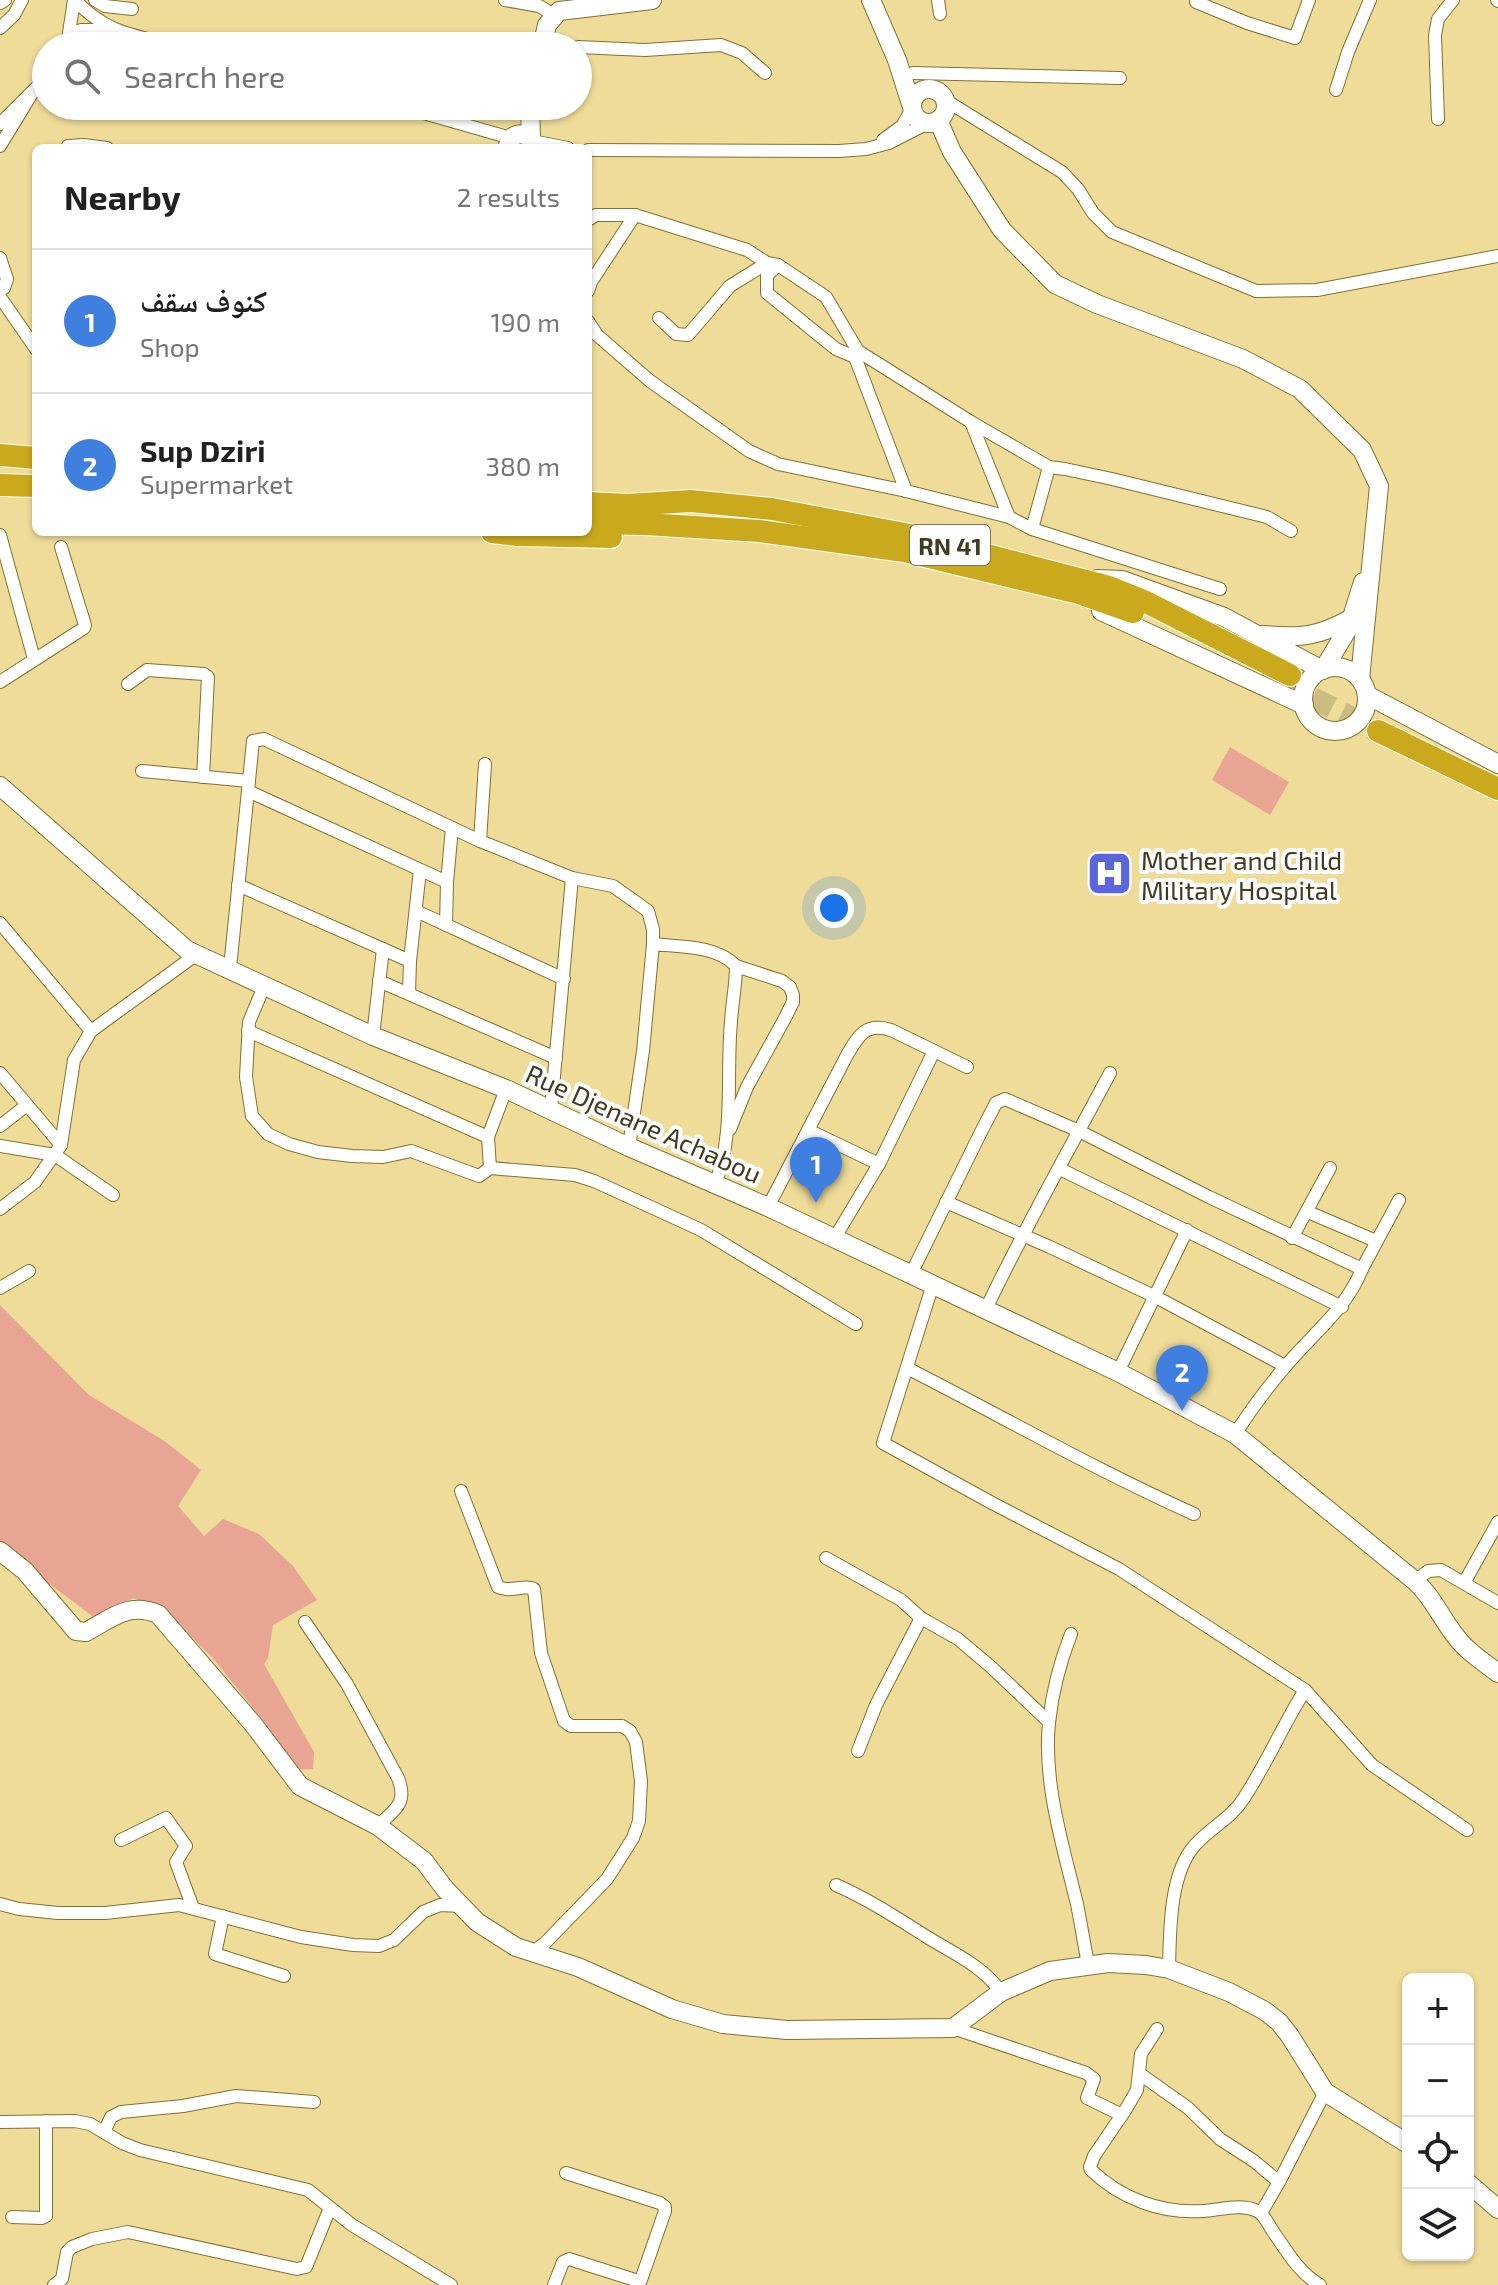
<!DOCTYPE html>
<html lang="en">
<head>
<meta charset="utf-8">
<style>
  :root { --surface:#fff; --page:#f2f2f2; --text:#202124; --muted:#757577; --line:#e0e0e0; --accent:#7c3aed }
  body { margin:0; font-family:"Exo 2","Noto Naskh Arabic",sans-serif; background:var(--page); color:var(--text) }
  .controls { position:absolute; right:24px; bottom:24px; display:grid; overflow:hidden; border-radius:12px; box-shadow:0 2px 6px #0004 }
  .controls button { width:72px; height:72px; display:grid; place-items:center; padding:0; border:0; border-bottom:2px solid var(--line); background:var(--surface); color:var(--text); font:40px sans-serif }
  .you { position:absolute; left:834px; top:908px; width:28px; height:28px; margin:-20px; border:6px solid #fff; border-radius:50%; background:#1a73e8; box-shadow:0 0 0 12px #1a73e833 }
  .badge { display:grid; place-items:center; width:52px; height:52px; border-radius:50%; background:var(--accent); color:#fff; font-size:26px; font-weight:700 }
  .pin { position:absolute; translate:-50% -66px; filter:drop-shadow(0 2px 4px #0008) }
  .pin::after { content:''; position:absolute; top:42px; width:28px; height:24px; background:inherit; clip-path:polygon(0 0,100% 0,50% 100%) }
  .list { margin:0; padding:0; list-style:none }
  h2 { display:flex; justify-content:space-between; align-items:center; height:104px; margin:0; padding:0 32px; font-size:34px }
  h2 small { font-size:26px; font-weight:400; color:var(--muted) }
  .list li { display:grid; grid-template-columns:52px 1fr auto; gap:24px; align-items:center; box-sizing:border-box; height:144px; padding:0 32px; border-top:2px solid var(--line) }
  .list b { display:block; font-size:30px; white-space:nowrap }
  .list p { margin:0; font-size:26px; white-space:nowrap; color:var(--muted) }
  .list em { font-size:26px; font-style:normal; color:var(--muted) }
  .icon { flex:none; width:44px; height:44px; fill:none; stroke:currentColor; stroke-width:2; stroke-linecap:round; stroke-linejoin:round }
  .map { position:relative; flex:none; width:1498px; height:2285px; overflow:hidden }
  .search { position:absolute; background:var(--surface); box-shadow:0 2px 6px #0004; left:32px; top:32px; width:560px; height:88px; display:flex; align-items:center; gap:20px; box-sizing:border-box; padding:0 28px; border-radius:44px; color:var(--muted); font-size:30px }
  .panel { position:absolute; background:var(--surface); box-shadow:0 2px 6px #0004; left:32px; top:144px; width:560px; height:392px; border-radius:12px }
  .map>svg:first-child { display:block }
  .green { fill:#e9a594 }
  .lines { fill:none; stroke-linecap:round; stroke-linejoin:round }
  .highway-tunnel { stroke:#cdbc81; stroke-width:22; stroke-dasharray:22 11; stroke-linecap:butt }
  .street-casing { stroke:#82712f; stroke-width:14 }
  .secondary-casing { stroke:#82712f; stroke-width:20 }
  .highway-casing { stroke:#fff; stroke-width:24 }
  .street { stroke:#fff; stroke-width:12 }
  .secondary { stroke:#fff; stroke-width:18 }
  .highway { stroke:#caaa1c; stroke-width:22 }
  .labels { text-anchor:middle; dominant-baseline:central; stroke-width:8; stroke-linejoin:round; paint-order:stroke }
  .shield { fill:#fdfdfd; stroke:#7b7562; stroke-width:2 }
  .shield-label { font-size:24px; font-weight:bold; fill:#433b20 }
  .poi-label { font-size:26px; fill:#433b20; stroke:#fdfdfd; text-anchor:start }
  .street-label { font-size:26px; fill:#433b20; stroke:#fdfdfd }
</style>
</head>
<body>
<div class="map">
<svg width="1498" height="2285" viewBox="0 0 1498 2285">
  <rect width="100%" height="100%" fill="#efdc99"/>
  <g class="green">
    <polygon points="1230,747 1289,782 1270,815 1212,780"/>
    <polygon points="0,1305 89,1395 166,1442 201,1470 178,1506 204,1536 223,1519 259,1534 293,1566 317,1600 273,1625 268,1658 264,1664 314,1752 313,1769 297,1770 262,1719 212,1657 173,1619 152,1605 133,1598 96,1619 26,1566 0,1544"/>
  </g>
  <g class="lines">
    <polyline class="highway-tunnel" points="1283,683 1378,731"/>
    <defs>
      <g id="street">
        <path d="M75,0C105,33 134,35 176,46"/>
        <polyline points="95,0 105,6 132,9"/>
        <polyline points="505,0 539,6 554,15"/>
        <polyline points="938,0 940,14"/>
        <polyline points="1497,0 1498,1"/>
        <polyline points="1196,2 1247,23 1295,38 1309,0"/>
        <polyline points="0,3 5,0"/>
        <polyline points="0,28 14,15 22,0"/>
        <polyline points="70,35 81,30 110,30"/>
        <polyline points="543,44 565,46"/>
        <polyline points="67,46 74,0"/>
        <polyline points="578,47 645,50 721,45 742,53 765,73"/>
        <polyline points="913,73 1120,78"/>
        <polyline points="1336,90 1348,52 1370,0"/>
        <polyline points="945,100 1062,172 1078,189 1093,213 1112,232 1256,291 1317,290 1498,256"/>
        <polyline points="399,106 511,138"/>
        <polyline points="1438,119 1435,35 1438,19 1453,0"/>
        <polyline points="0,124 46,78"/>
        <polyline points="883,140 902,126 912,109"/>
        <polyline points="532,141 568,148"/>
        <polyline points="0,146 34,90"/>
        <polyline points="67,148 68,146 84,145 107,148"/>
        <polyline points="588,150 839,151 866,149 889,143 928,123"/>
        <polyline points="588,220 596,215 635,215 747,250 767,263 778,265 826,297 858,351 855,357 906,491"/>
        <polyline points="0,258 7,279 4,288 0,290"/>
        <polyline points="778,265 767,275 767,293 836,349 855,357"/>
        <polyline points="588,291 591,282 635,215"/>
        <polyline points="0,297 36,349"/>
        <polyline points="659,318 676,334 688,335 730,286 767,263"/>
        <polyline points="588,321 597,335 650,381 749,451 778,464 906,491 1009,517 1032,529 1220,589"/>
        <polyline points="858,351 971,422 1049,467 1065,469 1112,479 1267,517 1291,531"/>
        <polyline points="971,422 1009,517"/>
        <polyline points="1032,529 1049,467"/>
        <polyline points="0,535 34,659"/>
        <polyline points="0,682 84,628 85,625 61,547"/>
        <polyline points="128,684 147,670 204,674 208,677 203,777"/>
        <polyline points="142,771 249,781"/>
        <polyline points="248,791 447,882"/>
        <polyline points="480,841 485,764"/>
        <polyline points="238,885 410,961"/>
        <polyline points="416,911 564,979"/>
        <polyline points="0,923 91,1031"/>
        <polyline points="446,925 447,882 452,828"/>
        <polyline points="230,968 253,741 264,739 480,841 572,878 613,886 648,911 653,929 653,944"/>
        <polyline points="379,981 556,1058"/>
        <polyline points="265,984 249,1022 246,1077 252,1116 268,1134 289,1144 318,1152 352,1156 383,1157 411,1151 479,1176 490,1168 575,1175 594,1181 701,1230 856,1324"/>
        <polyline points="409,993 410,961 420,870"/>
        <polyline points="248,1031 488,1137"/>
        <polyline points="373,1036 383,949"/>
        <polyline points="0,1073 61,1145"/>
        <polyline points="551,1109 572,878"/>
        <polyline points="0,1126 27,1105"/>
        <polyline points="730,1129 747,1087 785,1018 793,1002 793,995 790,987 782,981 736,966"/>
        <polyline points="808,1130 879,1164"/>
        <polyline points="0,1146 55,1155 113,1195"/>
        <path d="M629,1147L643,1051L653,944C679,947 717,945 736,966C736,985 732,1003 731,1022C726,1073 735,1136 715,1184"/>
        <polyline points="490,1168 488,1137 506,1089"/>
        <polyline points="1060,1169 1342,1307"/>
        <polyline points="946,1202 1050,1247 1156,1297 1285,1366"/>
        <path d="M768,1207L846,1057C858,1036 865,1022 891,1030L967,1067"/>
        <polyline points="0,1209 35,1182 61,1145 74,1060 91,1031 197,954"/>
        <polyline points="1308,1212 1376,1241"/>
        <polyline points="1292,1238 1330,1168"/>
        <polyline points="834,1239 879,1164 934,1051"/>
        <polyline points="1362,1269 1399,1200"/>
        <path d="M911,1274L980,1134L996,1103L1005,1099L1079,1131L1209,1197L1362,1269C1346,1310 1311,1335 1284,1368C1266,1389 1250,1411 1235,1434"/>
        <polyline points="933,1284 883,1443 992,1503 1119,1569 1305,1690 1372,1765 1467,1830"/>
        <polyline points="0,1288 29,1271"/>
        <path d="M986,1309C1024,1229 1068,1152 1110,1073"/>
        <path d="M907,1368C1003,1417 1096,1470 1194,1514"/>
        <polyline points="1118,1372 1187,1230"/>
        <path d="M461,1491L498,1587C510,1593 524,1584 534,1589L541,1653L564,1721L571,1726H622L630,1731L636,1742L641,1781L639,1821L633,1838L607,1879L545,1943L531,1954"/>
        <polyline points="826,1558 901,1600 921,1618 958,1639 990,1666 1049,1722"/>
        <polyline points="1415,1581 1428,1571 1441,1570 1498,1603"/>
        <polyline points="1464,1583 1498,1522"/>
        <path d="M305,1622L347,1684L398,1778C408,1804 395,1809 378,1826"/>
        <path d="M1071,1634C1060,1662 1052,1694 1049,1723C1043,1783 1063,1846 1077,1904C1081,1924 1084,1944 1088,1964"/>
        <polyline points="858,1751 876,1705 921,1618"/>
        <polyline points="121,1840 166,1818 186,1846 176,1862 193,1908"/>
        <path d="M836,1885C868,1899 897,1918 927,1937C953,1953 983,1966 1001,1992"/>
        <polyline points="0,1904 19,1909 58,1913 105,1913 179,1905 301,1937 353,1945 379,1946 394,1940 423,1912 440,1905 461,1906"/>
        <polyline points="223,1916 215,1954 284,1976"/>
        <path d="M1169,1969C1170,1932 1169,1874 1195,1845C1211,1827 1232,1818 1244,1798C1267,1763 1283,1725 1305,1690"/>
        <polyline points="953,2028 1086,2073 1094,2079 1087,2098 1122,2115"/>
        <path d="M1157,2029L1141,2054L1137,2090L1126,2109L1094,2156L1090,2167L1091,2170C1120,2198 1161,2214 1203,2211C1219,2210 1242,2203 1257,2211C1264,2214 1268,2224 1272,2230C1286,2250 1298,2272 1320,2285"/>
        <polyline points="1140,2074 1188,2108 1220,2139 1254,2161 1279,2182"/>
        <polyline points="0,2122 75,2121 90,2124 122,2143 140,2150 308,2190 352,2225 451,2285"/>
        <polyline points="104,2132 111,2117 121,2112 183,2106 236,2096 314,2102"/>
        <polyline points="1261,2213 1279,2182 1325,2092"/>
        <polyline points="12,2217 42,2218 46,2216 46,2121"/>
        <polyline points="54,2285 62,2279 67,2252 72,2247 92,2239 128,2232 297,2269 306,2267 330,2208"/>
        <polyline points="554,2285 563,2262 569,2259 635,2280 641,2280 665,2211 665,2207 660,2203 566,2173"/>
      </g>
      <g id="secondary">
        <polyline points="871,0 897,60 911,104"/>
        <polyline points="542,46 547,25 559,11 652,0"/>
        <circle cx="929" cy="106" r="17"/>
        <polyline points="530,106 531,139"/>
        <polyline points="938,120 952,152 1002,230 1055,284 1097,304 1243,359 1300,389 1362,450 1379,486 1360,679"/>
        <path d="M507,148L511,138C522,130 532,136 534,148"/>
        <polyline points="1097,579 1122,580 1224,617 1322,670"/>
        <polyline points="1101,611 1304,705"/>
        <path d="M1263,635C1301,638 1318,637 1352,618"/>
        <circle cx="1335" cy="699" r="32"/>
        <polyline points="1323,670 1349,627 1363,582"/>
        <polyline points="1367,695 1498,764"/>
        <path d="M0,786L187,950L373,1036L506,1089L629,1147L768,1207L1118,1372L1235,1434L1415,1581C1432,1596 1440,1616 1454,1634C1465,1650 1482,1661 1498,1673"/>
        <path d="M0,1551L25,1571L76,1631L86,1632C112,1618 128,1602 158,1614L253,1724L300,1786L378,1826L424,1861L445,1889L477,1922L516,1947L578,1967L672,2009L723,2024L787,2030L953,2028L1001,1992L1050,1971L1108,1963L1146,1965L1169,1969L1229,1992L1265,2011L1279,2022L1290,2036L1325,2092L1408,2144"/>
        <polyline points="1468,2183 1498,2209"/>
      </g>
      <g id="highway">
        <polyline points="0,455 36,458"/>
        <polyline points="0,485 36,486"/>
        <polyline points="588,503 627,505 691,501 772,509 910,535 1109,587 1146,602 1290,675"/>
        <polyline points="588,523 645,524 759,531 904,551 1079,593 1133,612"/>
        <polyline points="492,532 517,535 611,537"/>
        <polyline points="1378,731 1498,789"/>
      </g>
    </defs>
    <use href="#street" class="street-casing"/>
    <use href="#secondary" class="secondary-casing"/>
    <use href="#highway" class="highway-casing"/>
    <use href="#street" class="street"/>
    <use href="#secondary" class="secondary"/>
    <use href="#highway" class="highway"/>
  </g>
  <defs>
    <symbol id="hospital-square" viewBox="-11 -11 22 22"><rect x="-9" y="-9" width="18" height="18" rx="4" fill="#5a66dd" stroke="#fdfdfd"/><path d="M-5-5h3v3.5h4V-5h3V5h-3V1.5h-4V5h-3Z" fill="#fff"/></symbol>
  </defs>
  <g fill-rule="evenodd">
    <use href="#hospital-square" x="1084" y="848" width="51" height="51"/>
  </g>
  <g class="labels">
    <rect class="shield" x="910" y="525" width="80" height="40" rx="6"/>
    <g class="shield-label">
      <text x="950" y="545">RN 41</text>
    </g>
    <g class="poi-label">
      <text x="1141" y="859">Mother and Child<tspan x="1141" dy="30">Military Hospital</tspan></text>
    </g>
    <g class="street-label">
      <text transform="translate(644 1123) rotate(24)">Rue Djenane Achabou</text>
    </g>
  </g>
</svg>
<div class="controls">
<button>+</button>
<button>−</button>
<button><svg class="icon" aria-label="locate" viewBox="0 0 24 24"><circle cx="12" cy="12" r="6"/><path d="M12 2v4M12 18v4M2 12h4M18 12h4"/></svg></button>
<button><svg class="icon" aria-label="layers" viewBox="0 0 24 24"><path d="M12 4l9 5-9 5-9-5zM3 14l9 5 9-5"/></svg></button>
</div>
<div class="you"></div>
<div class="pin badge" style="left:816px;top:1203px;background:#3f7fe0">1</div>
<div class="pin badge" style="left:1182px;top:1411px;background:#3f7fe0">2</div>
<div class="search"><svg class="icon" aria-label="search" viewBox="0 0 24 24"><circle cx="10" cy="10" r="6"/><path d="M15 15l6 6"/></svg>Search here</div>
<section class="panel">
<h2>Nearby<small>2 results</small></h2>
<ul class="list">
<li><span class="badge" style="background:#3f7fe0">1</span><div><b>كنوف سقف</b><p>Shop</p></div><em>190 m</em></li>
<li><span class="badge" style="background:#3f7fe0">2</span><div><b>Sup Dziri</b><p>Supermarket</p></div><em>380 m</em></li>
</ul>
</section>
</div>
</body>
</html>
